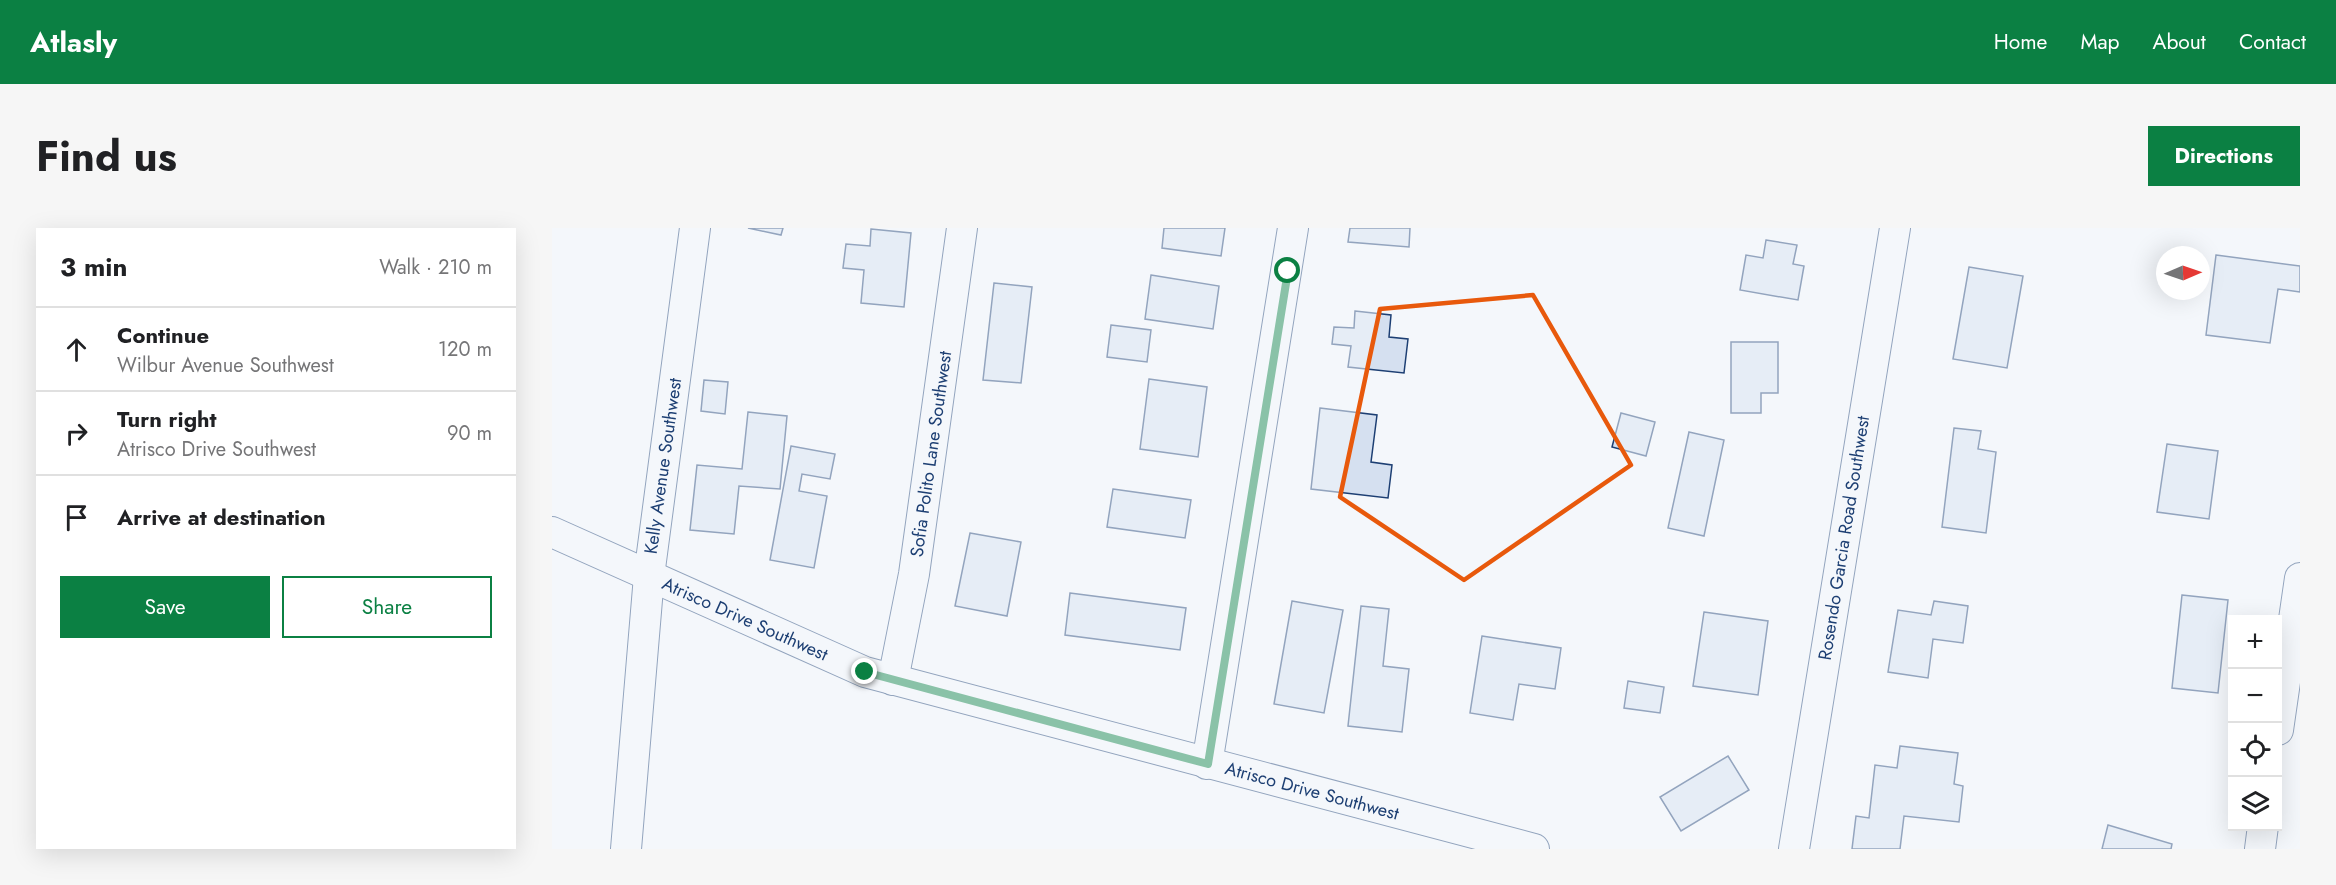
<!DOCTYPE html>
<html lang="en">
<head>
<meta charset="utf-8">
<style>
  :root { --surface:#fff; --page:#f6f6f6; --text:#202124; --muted:#757577; --line:#e0e0e0; --accent:#0b8043 }
  body { margin:0; font-family:Jost,sans-serif; background:var(--page); color:var(--text) }
  .controls { position:absolute; right:18px; bottom:18px; display:grid; overflow:hidden; border-radius:0px; box-shadow:0 6px 24px #0002 }
  .controls button { width:54px; height:54px; display:grid; place-items:center; padding:0; border:0; border-bottom:2px solid var(--line); background:var(--surface); color:var(--text); font:30px sans-serif }
  .compass { position:absolute; left:1604px; top:18px; width:54px; height:54px; border-radius:50%; background:var(--surface); box-shadow:0 6px 24px #0002; rotate:88deg }
  .stop { position:absolute; width:18px; height:18px; margin:-14px; border:4px solid #0b8043; border-radius:50%; background:#fff }
  .stop.end { background:#0b8043; border-color:#fff; box-shadow:0 2px 6px #0008 }
  .list { margin:0; padding:0; list-style:none }
  h2 { display:flex; justify-content:space-between; align-items:center; height:78px; margin:0; padding:0 24px; font-size:26px }
  h2 small { font-size:20px; font-weight:400; color:var(--muted) }
  .list li { display:grid; grid-template-columns:39px 1fr auto; gap:18px; align-items:center; box-sizing:border-box; height:84px; padding:0 24px; border-top:2px solid var(--line) }
  .list b { display:block; font-size:22px; white-space:nowrap }
  .list p { margin:0; font-size:20px; white-space:nowrap; color:var(--muted) }
  .list em { font-size:20px; font-style:normal; color:var(--muted) }
  .actions { display:flex; gap:12px; padding:18px 24px }
  .actions a { flex:1; padding:14px 0; border:2px solid var(--accent); border-radius:0px; text-align:center; font-size:21px; color:var(--accent) }
  .actions .main { background:var(--accent); color:#fff }
  .icon { flex:none; width:33px; height:33px; fill:none; stroke:currentColor; stroke-width:2; stroke-linecap:round; stroke-linejoin:round }
  .map { position:relative; flex:none; width:1748px; height:621px; overflow:hidden; border-radius:0px }
  header { display:flex; align-items:center; gap:36px; box-sizing:border-box; height:84px; padding:0 30px; background:var(--accent); color:#fff }
  header strong { font-size:28px }
  nav { display:flex; gap:33px; margin-inline-start:auto; font-size:21px }
  .intro { display:flex; align-items:center; justify-content:space-between; box-sizing:border-box; height:144px; padding:0 36px }
  h1 { margin:0; font-size:42px }
  .button { padding:15px 27px; border-radius:0px; background:var(--accent); color:#fff; font-size:21px; font-weight:700 }
  main { display:flex; gap:36px; padding:0 36px }
  aside { flex:1; background:var(--surface); border-radius:0px; box-shadow:0 6px 24px #0002 }
  .map>svg:first-child { display:block }
  .building { fill:#d5e0f0; stroke:#1d3f73; stroke-width:1.5 }
  .lines { fill:none; stroke-linecap:round; stroke-linejoin:round }
  .minor-casing { stroke:#1d3f73; stroke-width:32 }
  .minor { stroke:#f4f7fb; stroke-width:30 }
  .route { stroke:#0b8043; stroke-width:8 }
  .marked { fill:none; stroke:#e8590c; stroke-width:4.5; stroke-linejoin:round }
  .labels { text-anchor:middle; dominant-baseline:central; stroke-width:4.5; stroke-linejoin:round; paint-order:stroke }
  .street-label { font-size:18px; fill:#1d3f73; stroke:#f4f7fb }
</style>
</head>
<body>
<header>
<strong>Atlasly</strong>
<nav><a>Home</a><a>Map</a><a>About</a><a>Contact</a></nav>
</header>
<div class="intro"><h1>Find us</h1><a class="button">Directions</a></div>
<main>
<aside>
<h2>3 min<small>Walk · 210 m</small></h2>
<ul class="list">
<li><svg class="icon" aria-label="ahead" viewBox="0 0 24 24"><path d="M12 20V5M6 11l6-6 6 6"/></svg><div><b>Continue</b><p>Wilbur Avenue Southwest</p></div><em>120 m</em></li>
<li><svg class="icon" aria-label="right" viewBox="0 0 24 24"><path d="M7 20v-9h11M14 6l5 5-5 5"/></svg><div><b>Turn right</b><p>Atrisco Drive Southwest</p></div><em>90 m</em></li>
<li><svg class="icon" aria-label="arrive" viewBox="0 0 24 24"><path d="M6 21V4h12l-3 4 3 4H6"/></svg><div><b>Arrive at destination</b></div></li>
</ul>
<div class="actions"><a class="main">Save</a><a>Share</a></div>
</aside>
<div class="map">
<svg width="1748" height="621" viewBox="0 0 1748 621">
  <rect width="100%" height="100%" fill="#f4f7fb"/>
  <g class="building">
    <polygon points="196,0 231,0 229,7"/>
    <polygon points="612,0 673,0 669,28 610,20"/>
    <polygon points="798,0 858,0 857,19 796,14"/>
    <polygon points="319,1 359,5 352,79 309,75 312,42 291,40 294,16 318,18"/>
    <polygon points="1214,12 1245,17 1241,36 1252,38 1246,72 1188,62 1194,27 1211,30"/>
    <polygon points="1664,27 1748,38 1748,64 1726,61 1718,115 1654,107"/>
    <polygon points="1417,39 1471,48 1455,140 1401,131"/>
    <polygon points="599,47 667,58 661,101 593,91"/>
    <polygon points="442,55 480,59 469,155 431,152"/>
    <polygon points="803,83 839,87 837,109 856,111 852,145 796,139 799,118 780,116 782,99 802,100"/>
    <polygon points="559,97 599,102 595,134 555,129"/>
    <polygon points="1179,114 1226,114 1226,165 1209,165 1209,185 1179,185"/>
    <polygon points="597,151 655,159 646,229 588,221"/>
    <polygon points="152,152 176,154 173,186 149,183"/>
    <polygon points="768,180 825,187 819,234 840,237 836,270 759,261"/>
    <polygon points="196,184 235,188 228,261 187,258 182,306 138,302 145,237 190,241"/>
    <polygon points="1069,185 1103,194 1094,228 1060,219"/>
    <polygon points="1402,200 1429,203 1426,221 1444,224 1434,305 1390,299"/>
    <polygon points="1137,204 1172,212 1152,308 1116,300"/>
    <polygon points="1615,216 1666,223 1657,291 1605,284"/>
    <polygon points="239,218 283,226 278,251 250,246 247,263 275,268 262,340 218,332"/>
    <polygon points="561,261 639,272 633,310 555,299"/>
    <polygon points="418,305 469,314 455,388 403,378"/>
    <polygon points="518,365 634,380 628,422 513,407"/>
    <polygon points="1630,367 1676,372 1666,465 1620,460"/>
    <polygon points="740,373 791,382 772,485 722,476"/>
    <polygon points="1382,373 1416,378 1411,415 1381,411 1376,450 1336,444 1346,382 1379,387"/>
    <polygon points="809,378 837,381 831,438 857,441 850,504 796,498"/>
    <polygon points="1152,384 1216,393 1206,467 1141,458"/>
    <polygon points="930,408 1009,420 1003,461 967,456 961,492 918,485"/>
    <polygon points="1076,453 1112,459 1108,485 1072,480"/>
    <polygon points="1348,518 1406,525 1402,556 1411,558 1407,594 1352,588 1348,621 1300,621 1304,588 1317,590 1323,537 1345,540"/>
    <polygon points="1176,528 1197,562 1129,603 1108,569"/>
    <polygon points="1556,597 1620,616 1619,621 1550,621"/>
  </g>
  <g class="lines">
    <defs>
      <g id="minor">
        <polyline points="0,304 313,444 982,621"/>
        <polyline points="341,452 362,346 410,0"/>
        <polyline points="1726,502 1748,350"/>
        <polyline points="655,536 741,0"/>
        <polyline points="74,621 97,348 143,0"/>
        <polyline points="1242,621 1343,0"/>
        <polyline points="1708,621 1711,598"/>
      </g>
    </defs>
    <use href="#minor" class="minor-casing"/>
    <use href="#minor" class="minor"/>
  </g>
  <g class="lines">
    <polyline class="route" points="313,444 656,536 736,43"/>
  </g>
  <path d="M0 0H1748V621H0ZM981,67L1079,237L912,352L788,269L828,81Z" fill="#f4f7fb" fill-opacity=".55" fill-rule="evenodd"/>
  <path class="marked" d="M981,67L1079,237L912,352L788,269L828,81Z"/>
  <g class="labels">
    <g class="street-label">
      <text transform="translate(379 226) rotate(-82)">Sofia Polito Lane Southwest</text>
      <text transform="translate(111 238) rotate(-82)">Kelly Avenue Southwest</text>
      <text transform="translate(1292 310) rotate(-81)">Rosendo Garcia Road Southwest</text>
      <text transform="translate(193 391) rotate(24)">Atrisco Drive Southwest</text>
      <text transform="translate(760 563) rotate(15)">Atrisco Drive Southwest</text>
    </g>
  </g>
</svg>
<div class="controls">
<button>+</button>
<button>−</button>
<button><svg class="icon" aria-label="locate" viewBox="0 0 24 24"><circle cx="12" cy="12" r="6"/><path d="M12 2v4M12 18v4M2 12h4M18 12h4"/></svg></button>
<button><svg class="icon" aria-label="layers" viewBox="0 0 24 24"><path d="M12 4l9 5-9 5-9-5zM3 14l9 5 9-5"/></svg></button>
</div>
<svg class="compass" viewBox="-18 -18 36 36"><path d="M0-13l5 13h-10z" fill="#e53935"/><path d="M0 13l5-13h-10z" fill="#757577"/></svg>
<div class="stop" style="left:736px;top:43px"></div>
<div class="stop end" style="left:313px;top:444px"></div>
</div>
</main>
</body>
</html>
